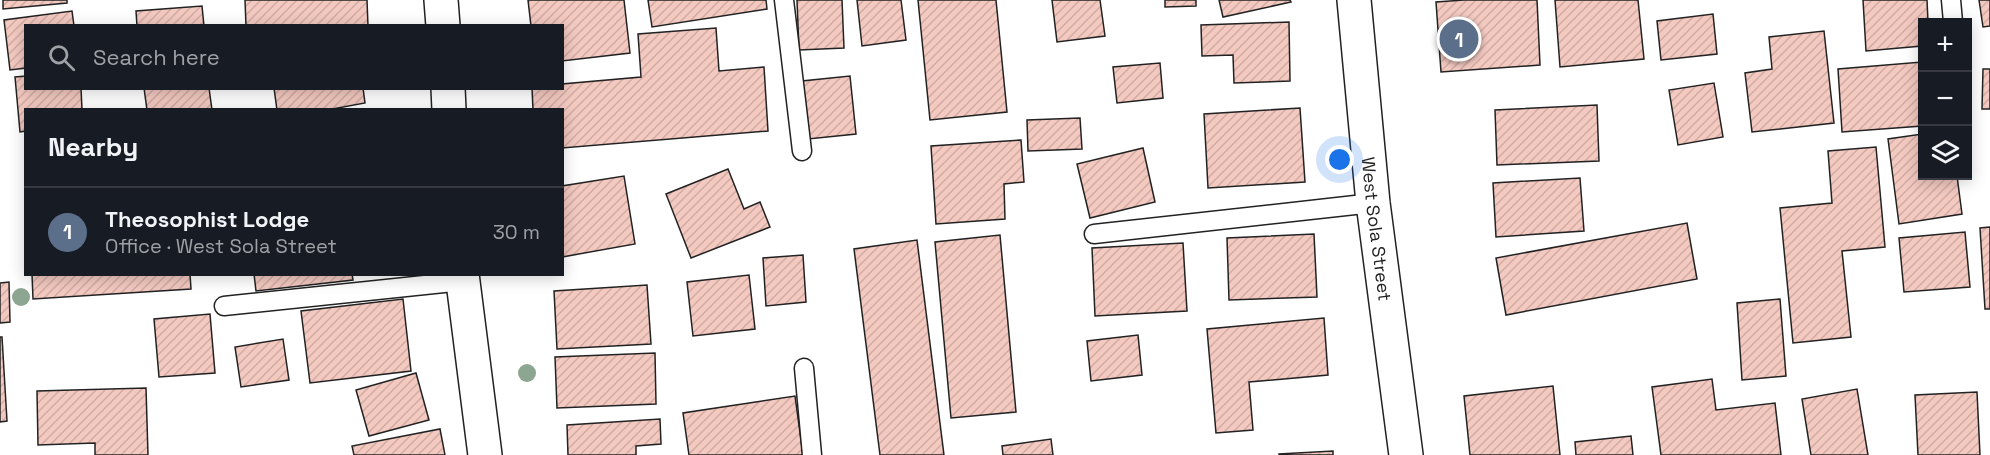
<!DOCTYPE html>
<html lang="en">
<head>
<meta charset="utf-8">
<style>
  :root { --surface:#171b24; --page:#20242c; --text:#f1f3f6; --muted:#9ea1a6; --line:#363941; --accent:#2563eb }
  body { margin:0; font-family:"Space Grotesk",sans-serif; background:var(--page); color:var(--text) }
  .controls { position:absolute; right:18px; top:18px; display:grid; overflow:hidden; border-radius:0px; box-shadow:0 3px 15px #0003 }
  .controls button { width:54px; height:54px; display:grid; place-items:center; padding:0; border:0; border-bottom:2px solid var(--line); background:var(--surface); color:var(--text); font:30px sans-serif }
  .you { position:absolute; left:1340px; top:160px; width:21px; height:21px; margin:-15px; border:4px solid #fff; border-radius:50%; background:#1a73e8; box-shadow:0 0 0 9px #1a73e833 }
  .badge { display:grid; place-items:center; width:39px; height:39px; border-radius:50%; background:var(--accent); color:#fff; font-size:20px; font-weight:700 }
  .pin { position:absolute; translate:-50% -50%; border:3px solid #fff; box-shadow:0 2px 6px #0006 }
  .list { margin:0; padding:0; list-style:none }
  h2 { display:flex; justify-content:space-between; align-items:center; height:78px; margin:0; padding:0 24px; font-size:26px }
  h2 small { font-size:20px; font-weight:400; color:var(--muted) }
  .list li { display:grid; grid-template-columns:39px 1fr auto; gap:18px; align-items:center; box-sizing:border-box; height:90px; padding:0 24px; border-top:2px solid var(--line) }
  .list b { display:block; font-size:22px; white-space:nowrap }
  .list p { margin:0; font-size:20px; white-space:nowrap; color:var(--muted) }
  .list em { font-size:20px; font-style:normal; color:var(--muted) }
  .icon { flex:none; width:33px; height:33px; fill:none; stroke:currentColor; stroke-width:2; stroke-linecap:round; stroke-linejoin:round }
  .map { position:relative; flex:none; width:1990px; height:455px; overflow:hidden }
  .search { position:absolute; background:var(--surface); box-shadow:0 3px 15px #0003; left:24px; top:24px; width:540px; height:66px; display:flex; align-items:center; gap:15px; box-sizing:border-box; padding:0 21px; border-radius:0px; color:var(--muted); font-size:22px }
  .panel { position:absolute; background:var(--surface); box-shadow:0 3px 15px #0003; left:24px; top:108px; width:540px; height:168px; border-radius:0px }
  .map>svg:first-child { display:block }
  .building { fill:url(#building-hatch); stroke:#222; stroke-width:1.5 }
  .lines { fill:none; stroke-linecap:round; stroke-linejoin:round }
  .service-casing { stroke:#222; stroke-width:21 }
  .minor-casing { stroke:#222; stroke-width:36 }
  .service { stroke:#fff; stroke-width:18 }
  .minor { stroke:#fff; stroke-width:33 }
  .tree { fill:#8da692 }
  .labels { text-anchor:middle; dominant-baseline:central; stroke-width:4.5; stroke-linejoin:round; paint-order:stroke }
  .street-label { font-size:18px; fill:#222; stroke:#fff }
</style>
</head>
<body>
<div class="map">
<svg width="1990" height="455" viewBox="0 0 1990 455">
  <defs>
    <pattern id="building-hatch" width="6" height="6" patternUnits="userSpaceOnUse" patternTransform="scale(1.5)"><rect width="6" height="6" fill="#f3c9c0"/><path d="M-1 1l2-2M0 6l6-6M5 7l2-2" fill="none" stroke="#d0aca5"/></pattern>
  </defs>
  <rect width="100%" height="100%" fill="#fff"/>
  <g class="building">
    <polygon points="3,0 67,0 67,3 3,9"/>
    <polygon points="245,0 367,0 368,26 246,26"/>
    <polygon points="528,0 624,0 630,53 562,61 562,26 531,26"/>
    <polygon points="648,0 766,0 767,9 652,27"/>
    <polygon points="797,0 842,0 844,48 799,50"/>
    <polygon points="857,0 901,0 906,40 862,46"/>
    <polygon points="918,0 996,0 1007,112 930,120"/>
    <polygon points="1052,0 1100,0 1105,36 1057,42"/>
    <polygon points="1165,0 1196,0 1196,6 1165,7"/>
    <polygon points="1219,0 1290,0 1291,2 1223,17"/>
    <polygon points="1464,0 1537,0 1540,65 1441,72 1436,2"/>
    <polygon points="1555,0 1638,0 1644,59 1560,67"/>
    <polygon points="1863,0 1927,0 1928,22 1922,22 1922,46 1866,51"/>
    <polygon points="1979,0 1990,0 1990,26 1983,27"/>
    <polygon points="202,6 204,26 137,26 136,11"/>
    <polygon points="72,11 74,26 26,26 26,68 10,70 4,20"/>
    <polygon points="1713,14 1717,54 1661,60 1657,21"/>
    <polygon points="1289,22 1290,81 1234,83 1233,55 1202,56 1201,25"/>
    <polygon points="716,28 719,71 764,67 768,131 562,148 562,110 533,110 532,88 562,88 562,84 641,77 638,34"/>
    <polygon points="1824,31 1834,123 1752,132 1745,73 1772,69 1769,37"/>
    <polygon points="1922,62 1922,126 1842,132 1838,69"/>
    <polygon points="1160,63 1163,98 1117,103 1113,67"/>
    <polygon points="1983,69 1990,69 1990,109 1982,109"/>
    <polygon points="26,76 26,88 81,88 82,110 26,110 26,131 20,132 15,77"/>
    <polygon points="850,76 856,134 808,139 802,81"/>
    <polygon points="1714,83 1723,137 1678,145 1669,90"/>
    <polygon points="144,88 209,88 212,110 147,110"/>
    <polygon points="274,88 363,88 365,103 327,110 277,110"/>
    <polygon points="1597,105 1599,161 1497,165 1495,110"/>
    <polygon points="1300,108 1305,182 1208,188 1204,114"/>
    <polygon points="1080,118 1082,149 1028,151 1027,120"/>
    <polygon points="1922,134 1922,176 1957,176 1962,214 1899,224 1888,139"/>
    <polygon points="1021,140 1024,182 1004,184 1005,219 936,224 931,146"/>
    <polygon points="1876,147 1885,247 1842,251 1851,337 1793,343 1780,208 1832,203 1828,151"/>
    <polygon points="1143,148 1155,202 1090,218 1077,164"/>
    <polygon points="728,169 744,209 760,202 770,227 691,258 666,194"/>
    <polygon points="624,176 635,244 562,257 562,186"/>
    <polygon points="1580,178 1584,231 1496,237 1493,183"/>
    <polygon points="1687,223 1697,279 1506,315 1496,258"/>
    <polygon points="1990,227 1990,309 1985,309 1980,228"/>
    <polygon points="1965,232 1970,287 1904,292 1899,238"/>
    <polygon points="1314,234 1317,297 1229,300 1227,238"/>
    <polygon points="1000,235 1016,412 951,418 935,242"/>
    <polygon points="917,240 944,455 880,455 854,249"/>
    <polygon points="1183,243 1187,311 1095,316 1092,248"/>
    <polygon points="803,255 806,302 766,306 763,258"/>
    <polygon points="32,274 190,274 191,289 33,299"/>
    <polygon points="254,274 352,274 353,280 256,291"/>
    <polygon points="749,275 755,329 693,336 687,282"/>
    <polygon points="9,282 10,322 0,323 0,283"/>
    <polygon points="647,285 651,344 557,349 554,291"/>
    <polygon points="403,299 411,371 310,383 301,311"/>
    <polygon points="1780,299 1786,376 1742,380 1737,303"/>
    <polygon points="210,314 215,373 159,377 154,319"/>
    <polygon points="1324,318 1328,375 1249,382 1253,430 1216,433 1207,329"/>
    <polygon points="1138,335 1142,375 1091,381 1087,341"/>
    <polygon points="0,337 2,337 7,421 0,422"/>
    <polygon points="283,339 289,380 241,387 235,347"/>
    <polygon points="655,353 656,404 557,408 555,357"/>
    <polygon points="416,373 429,420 369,436 356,390"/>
    <polygon points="1712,379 1716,410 1775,403 1781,455 1661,455 1652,387"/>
    <polygon points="1553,386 1560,455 1470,455 1464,396"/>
    <polygon points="146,388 148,455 95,455 95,443 38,445 37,391"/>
    <polygon points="1857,389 1868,455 1811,455 1802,399"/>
    <polygon points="1977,392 1980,455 1918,455 1915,395"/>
    <polygon points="795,396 803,455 689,455 683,413"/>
    <polygon points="660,419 661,444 636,446 636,455 568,455 567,425"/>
    <polygon points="440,429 445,455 354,455 352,446"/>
    <polygon points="1631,436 1633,455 1576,455 1575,442"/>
    <polygon points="1051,439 1053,455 1003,455 1002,446"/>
    <polygon points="1333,451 1333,455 1279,455 1279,454"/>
  </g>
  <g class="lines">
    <defs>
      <g id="service">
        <polyline points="784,0 802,151"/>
        <polyline points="1951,0 1953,22"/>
        <polyline points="1094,234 1373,203"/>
        <polyline points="224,306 463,281"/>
        <polyline points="804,368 812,455"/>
      </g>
      <g id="minor">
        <polyline points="441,0 443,26"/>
        <path id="s1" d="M1354,0L1373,203L1406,455"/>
        <polyline points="448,88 449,110"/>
        <polyline points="462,274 485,455"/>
      </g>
    </defs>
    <use href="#service" class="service-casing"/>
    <use href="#minor" class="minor-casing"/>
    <use href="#service" class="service"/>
    <use href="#minor" class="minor"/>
  </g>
  <g class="tree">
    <circle cx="21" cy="297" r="9"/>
    <circle cx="527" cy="373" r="9"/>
  </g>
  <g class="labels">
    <g class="street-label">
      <text stroke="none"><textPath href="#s1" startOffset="230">West Sola Street</textPath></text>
    </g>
  </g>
</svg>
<div class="controls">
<button>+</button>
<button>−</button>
<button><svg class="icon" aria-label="layers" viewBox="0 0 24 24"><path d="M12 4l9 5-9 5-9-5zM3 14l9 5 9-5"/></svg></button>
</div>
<div class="you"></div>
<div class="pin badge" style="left:1459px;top:39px;background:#5c6f8a">1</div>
<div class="search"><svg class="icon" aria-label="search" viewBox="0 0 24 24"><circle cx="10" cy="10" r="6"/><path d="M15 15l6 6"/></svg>Search here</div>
<section class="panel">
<h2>Nearby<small></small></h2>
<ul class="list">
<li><span class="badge" style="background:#5c6f8a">1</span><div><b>Theosophist Lodge</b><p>Office · West Sola Street</p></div><em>30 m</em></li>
</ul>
</section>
</div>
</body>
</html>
